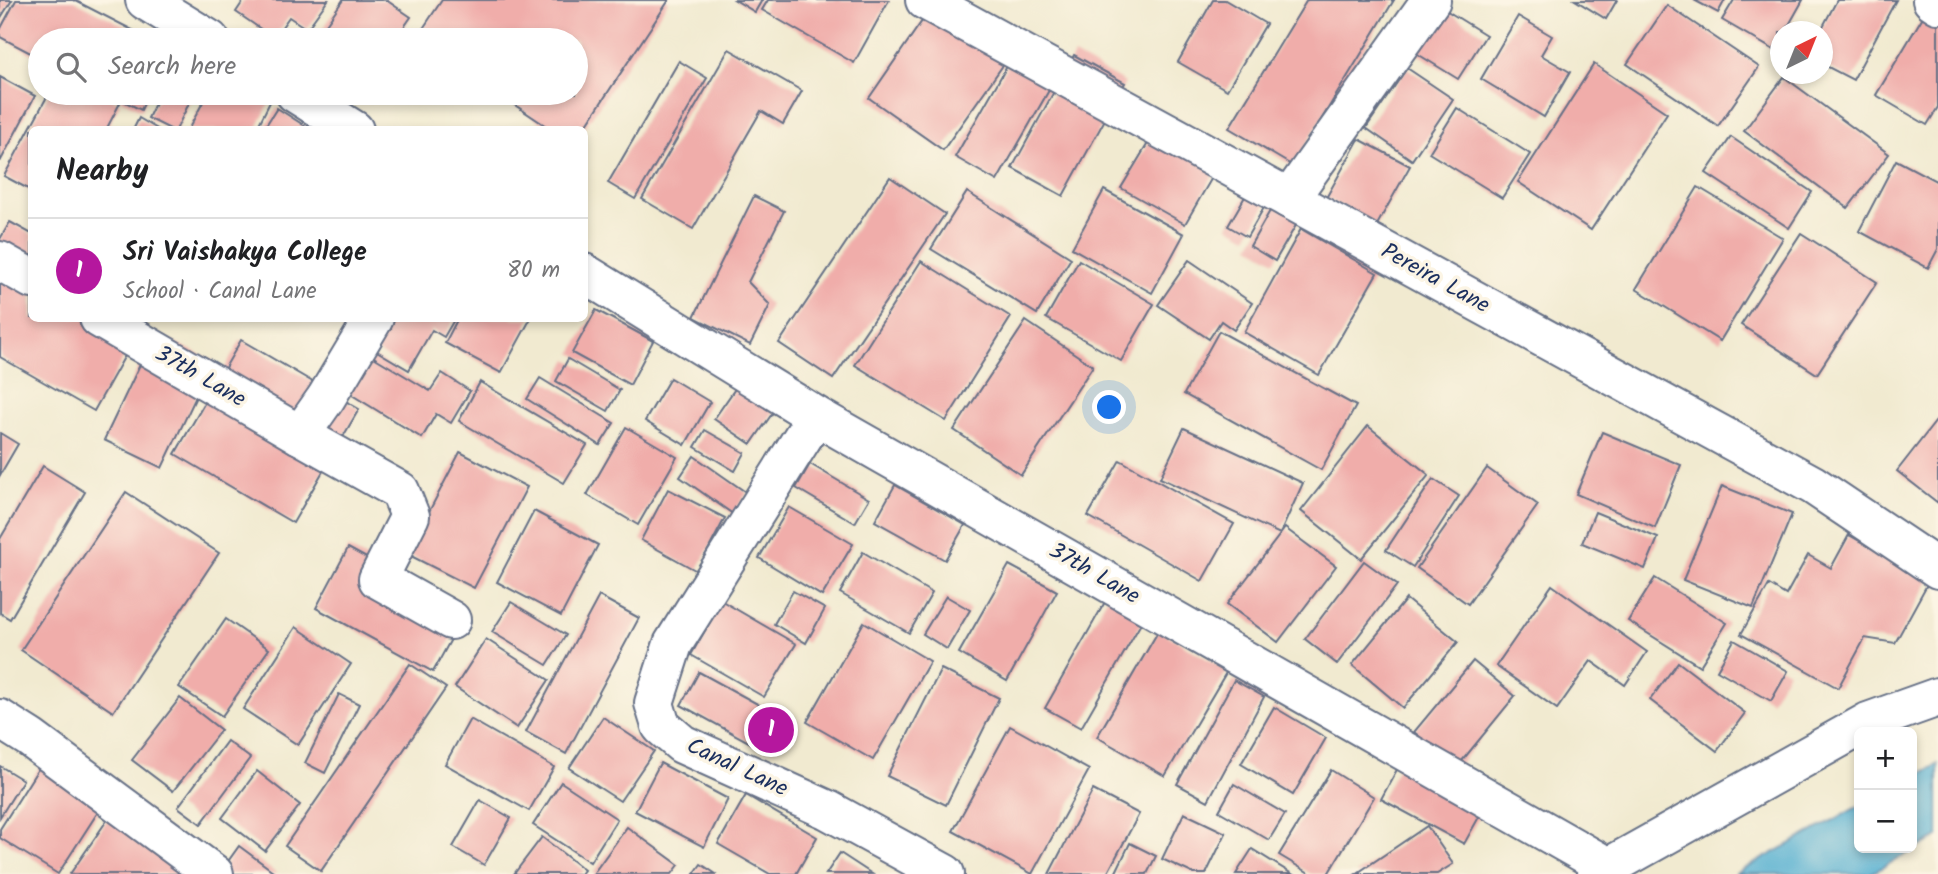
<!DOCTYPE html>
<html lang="en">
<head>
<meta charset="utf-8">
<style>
  :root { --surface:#fff; --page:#f6f6f6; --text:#202124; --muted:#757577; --line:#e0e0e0; --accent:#b5179e }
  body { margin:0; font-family:Kalam,sans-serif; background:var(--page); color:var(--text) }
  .controls { position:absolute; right:21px; bottom:21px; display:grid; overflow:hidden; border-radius:10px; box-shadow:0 4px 10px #0003 }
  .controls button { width:63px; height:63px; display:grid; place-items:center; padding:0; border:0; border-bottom:2px solid var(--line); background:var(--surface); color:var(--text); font:35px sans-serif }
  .compass { position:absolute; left:1770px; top:21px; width:63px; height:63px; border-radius:50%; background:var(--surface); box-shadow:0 4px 10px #0003; rotate:43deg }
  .you { position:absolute; left:1110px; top:408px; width:24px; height:24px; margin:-18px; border:5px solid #fff; border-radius:50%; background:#1a73e8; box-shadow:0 0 0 10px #1a73e833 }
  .badge { display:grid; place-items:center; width:46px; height:46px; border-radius:50%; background:var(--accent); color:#fff; font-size:23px; font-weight:700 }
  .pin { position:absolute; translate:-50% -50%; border:4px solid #fff; box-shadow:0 2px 7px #0006 }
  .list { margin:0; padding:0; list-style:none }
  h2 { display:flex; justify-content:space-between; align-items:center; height:91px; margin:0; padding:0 28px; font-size:30px }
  h2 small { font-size:23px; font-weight:400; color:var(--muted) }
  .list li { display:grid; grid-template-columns:46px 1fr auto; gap:21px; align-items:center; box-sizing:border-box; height:105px; padding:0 28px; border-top:2px solid var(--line) }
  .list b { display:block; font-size:26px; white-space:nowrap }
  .list p { margin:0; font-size:23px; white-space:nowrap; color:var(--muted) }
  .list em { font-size:23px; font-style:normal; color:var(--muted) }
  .icon { flex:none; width:38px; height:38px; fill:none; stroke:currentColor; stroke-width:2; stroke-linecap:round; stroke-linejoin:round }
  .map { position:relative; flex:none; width:1938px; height:874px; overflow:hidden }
  .search { position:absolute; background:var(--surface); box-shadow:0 4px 10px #0003; left:28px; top:28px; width:560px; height:77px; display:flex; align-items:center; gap:18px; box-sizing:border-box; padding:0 24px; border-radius:38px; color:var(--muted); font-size:26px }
  .panel { position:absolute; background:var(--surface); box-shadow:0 4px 10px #0003; left:28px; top:126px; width:560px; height:196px; border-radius:10px }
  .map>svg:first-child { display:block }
  .water { fill:#53afd1; stroke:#376f98; stroke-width:2 }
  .building { fill:#f0adaa }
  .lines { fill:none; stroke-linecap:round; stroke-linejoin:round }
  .street-casing { stroke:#667086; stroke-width:42 }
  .secondary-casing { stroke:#667086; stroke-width:42 }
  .street { stroke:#fff; stroke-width:38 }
  .secondary { stroke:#fff; stroke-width:38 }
  .labels { text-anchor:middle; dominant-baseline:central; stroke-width:7; stroke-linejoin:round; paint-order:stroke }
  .street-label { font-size:23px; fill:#1b2f5e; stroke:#fcf5e5 }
</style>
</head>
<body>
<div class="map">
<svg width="1938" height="874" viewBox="0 0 1938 874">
  <rect width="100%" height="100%" fill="#fcf5e5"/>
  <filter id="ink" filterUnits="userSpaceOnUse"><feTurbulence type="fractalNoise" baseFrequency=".0143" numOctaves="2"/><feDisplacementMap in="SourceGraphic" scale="14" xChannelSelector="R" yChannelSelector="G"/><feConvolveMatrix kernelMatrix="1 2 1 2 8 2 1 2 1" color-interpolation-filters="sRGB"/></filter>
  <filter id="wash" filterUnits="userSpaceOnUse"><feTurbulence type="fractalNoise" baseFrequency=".00686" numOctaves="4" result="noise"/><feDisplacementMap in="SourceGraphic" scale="28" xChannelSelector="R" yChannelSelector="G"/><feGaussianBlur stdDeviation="1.57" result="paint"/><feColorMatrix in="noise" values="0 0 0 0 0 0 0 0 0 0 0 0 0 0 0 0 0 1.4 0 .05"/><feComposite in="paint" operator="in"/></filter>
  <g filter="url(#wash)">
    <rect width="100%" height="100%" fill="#f1ead0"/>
    <polygon class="water" points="1938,764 1938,837 1870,874 1735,874 1859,806 1859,848 1912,848 1912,778"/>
    <g id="blocks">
      <g class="building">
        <polygon points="0,0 12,0 0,19"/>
        <polygon points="16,0 74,0 152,40 40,40 40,58 0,37 0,30"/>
        <polygon points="244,0 328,0 307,29 289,17 274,38 236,12"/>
        <polygon points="343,0 386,0 411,17 395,40 315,40"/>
        <polygon points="442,0 669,0 583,130 552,130 497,93 576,93 576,40 418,40 416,39"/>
        <polygon points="735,0 762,0 755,12"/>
        <polygon points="768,0 889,0 854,63 762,10"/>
        <polygon points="1213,0 1225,0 1266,24 1227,90 1178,62"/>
        <polygon points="1307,0 1394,0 1293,166 1229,128"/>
        <polygon points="1575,0 1617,0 1606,19"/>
        <polygon points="1694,0 1725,0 1718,13"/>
        <polygon points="1734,0 1803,0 1785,32 1780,32 1780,39 1774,50 1722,20"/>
        <polygon points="1837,0 1896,0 1853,80 1822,64 1822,32 1820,32"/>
        <polygon points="1667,5 1759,67 1718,126 1627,64"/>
        <polygon points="931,8 1006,61 943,150 869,98"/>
        <polygon points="1444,9 1486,35 1458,79 1416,53"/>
        <polygon points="1924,15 1938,24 1938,107 1927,125 1876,95"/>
        <polygon points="1518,16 1552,36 1541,55 1570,72 1544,117 1481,79"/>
        <polygon points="1022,40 1064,64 997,181 955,157"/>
        <polygon points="729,49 802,91 783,124 761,111 693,229 642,199"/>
        <polygon points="1074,55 1125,83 1063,196 1012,168"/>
        <polygon points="679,61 707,78 635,199 608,183"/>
        <polygon points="1594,64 1667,113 1591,230 1518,182"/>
        <polygon points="1407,68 1453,99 1412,160 1366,128"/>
        <polygon points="0,77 35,96 0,162"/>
        <polygon points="1784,77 1889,154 1848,208 1744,131"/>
        <polygon points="49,93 101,93 120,103 106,130 32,130 32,191 4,176"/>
        <polygon points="108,93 149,93 141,110"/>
        <polygon points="160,93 194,93 176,130 172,130 148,118"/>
        <polygon points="208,93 262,93 272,98 256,130 188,130"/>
        <polygon points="277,108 308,128 306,130 263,130"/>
        <polygon points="1457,108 1530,154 1502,198 1429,153"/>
        <polygon points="139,118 159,130 133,130"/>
        <polygon points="1153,135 1217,169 1185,224 1121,188"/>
        <polygon points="1731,137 1812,192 1789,228 1706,173"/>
        <polygon points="1359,139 1410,166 1377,225 1326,198"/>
        <polygon points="1896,160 1938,182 1938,249 1928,268 1859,231"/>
        <polygon points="1258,174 1277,185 1247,237 1228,226"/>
        <polygon points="890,177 945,214 833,379 779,343"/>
        <polygon points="1698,187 1783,238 1720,341 1636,289"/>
        <polygon points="1283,188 1309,203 1275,261 1250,246"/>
        <polygon points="1104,190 1184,234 1152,293 1072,248"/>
        <polygon points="967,192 1071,258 1037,314 931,249"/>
        <polygon points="754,196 784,211 748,282 770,305 750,345 694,317"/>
        <polygon points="10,222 32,234 32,318 146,318 94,411 0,357 0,239"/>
        <polygon points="1301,229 1377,273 1319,375 1244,332"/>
        <polygon points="1801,233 1877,282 1817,374 1741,325"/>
        <polygon points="1079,260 1154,304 1121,361 1046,318"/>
        <polygon points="1189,260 1252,303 1234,330 1221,321 1209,339 1158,305"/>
        <polygon points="921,261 1011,317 946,421 855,365"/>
        <polygon points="596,310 653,341 630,385 572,353"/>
        <polygon points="381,318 455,318 444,337 432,330 409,370 365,344"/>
        <polygon points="458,318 531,318 501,373 445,343"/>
        <polygon points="1026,321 1093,366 1021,475 954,430"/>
        <polygon points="1219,331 1356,406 1321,470 1184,394"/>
        <polygon points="155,333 213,361 162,468 104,440"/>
        <polygon points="241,340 359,409 293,523 175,454"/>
        <polygon points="362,350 430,391 442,373 470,391 451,423 436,414 422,438 339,387"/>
        <polygon points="568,359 620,390 608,411 556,381"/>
        <polygon points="540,378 614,423 600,445 527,399"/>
        <polygon points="670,378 710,402 685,445 645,421"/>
        <polygon points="480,382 587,445 564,483 459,421"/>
        <polygon points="737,386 774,411 751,444 714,419"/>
        <polygon points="1936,421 1938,423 1938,503 1897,471"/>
        <polygon points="1368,426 1429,475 1361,559 1301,511"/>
        <polygon points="626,427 677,457 638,525 587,495"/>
        <polygon points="1184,428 1303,483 1280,534 1160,478"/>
        <polygon points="705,430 745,453 735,471 695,447"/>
        <polygon points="1602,432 1681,465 1655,528 1576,494"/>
        <polygon points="0,433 18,444 0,475"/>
        <polygon points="460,452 527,487 474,588 407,554"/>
        <polygon points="694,456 747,493 733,514 680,477"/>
        <polygon points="1120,460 1234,524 1202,581 1088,516"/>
        <polygon points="810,464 869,499 855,523 796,488"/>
        <polygon points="43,466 85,492 10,619 0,613 0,539"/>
        <polygon points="1487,468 1538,505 1468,604 1417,568"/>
        <polygon points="1433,479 1459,496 1413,567 1386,550"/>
        <polygon points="895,485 965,525 945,560 875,521"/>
        <polygon points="1722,486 1792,514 1753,608 1683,580"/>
        <polygon points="668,489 725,518 697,571 641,540"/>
        <polygon points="126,492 219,553 113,712 21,650"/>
        <polygon points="789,507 853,544 822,596 759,558"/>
        <polygon points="534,511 598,545 561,616 497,582"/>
        <polygon points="1595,512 1658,538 1645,569 1582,543"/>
        <polygon points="1285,528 1336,566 1278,642 1227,604"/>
        <polygon points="1849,535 1929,581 1895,643 1865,638 1838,688 1741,634 1769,585 1786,595 1808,555 1831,568"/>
        <polygon points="348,548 466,612 433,672 316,608"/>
        <polygon points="863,552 932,593 909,633 840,593"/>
        <polygon points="1364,561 1397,585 1337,664 1305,639"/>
        <polygon points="1009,565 1057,591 1007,681 959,653"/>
        <polygon points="1655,578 1727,623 1700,666 1628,621"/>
        <polygon points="1552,585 1647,652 1625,685 1591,661 1557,709 1496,666"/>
        <polygon points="793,591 825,609 806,643 774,624"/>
        <polygon points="1110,593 1147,613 1081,728 1045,708"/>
        <polygon points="599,596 639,618 566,754 526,732"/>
        <polygon points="946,596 970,610 947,649 923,634"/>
        <polygon points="1406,599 1458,642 1403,708 1352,665"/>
        <polygon points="722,601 796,644 764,697 691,655"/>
        <polygon points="511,602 566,635 547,665 492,632"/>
        <polygon points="226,619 269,649 222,716 179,687"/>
        <polygon points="864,622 930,661 873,760 807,722"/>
        <polygon points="296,627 351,664 298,745 243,709"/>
        <polygon points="1159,630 1227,671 1165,776 1097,737"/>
        <polygon points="486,639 549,680 517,728 455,687"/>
        <polygon points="1734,640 1788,671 1771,701 1717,670"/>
        <polygon points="1473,661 1515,696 1457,767 1414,732"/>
        <polygon points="1678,662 1745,713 1717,751 1650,700"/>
        <polygon points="410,664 446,688 321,871 285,846"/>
        <polygon points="941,669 999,698 946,805 887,776"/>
        <polygon points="699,672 772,712 754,745 681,705"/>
        <polygon points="1234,680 1264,697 1208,801 1177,784"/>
        <polygon points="339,694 359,704 325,773 305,763"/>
        <polygon points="180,698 221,730 173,791 132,760"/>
        <polygon points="1274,707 1326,738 1293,795 1241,764"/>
        <polygon points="603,717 654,751 620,801 569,768"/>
        <polygon points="470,719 554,767 529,811 445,764"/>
        <polygon points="1010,726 1089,770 1032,874 953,831"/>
        <polygon points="227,741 250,758 201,824 178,807"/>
        <polygon points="45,758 107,798 58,874 0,838 0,829"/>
        <polygon points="1401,762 1484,808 1464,844 1381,799"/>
        <polygon points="660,763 728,799 704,847 635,811"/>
        <polygon points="0,766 23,780 0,817"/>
        <polygon points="1331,770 1374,797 1328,874 1311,874 1279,855"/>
        <polygon points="257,771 300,805 265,851 222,818"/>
        <polygon points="561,782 617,819 590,862 533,825"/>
        <polygon points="1234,784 1285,814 1269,840 1219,811"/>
        <polygon points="1093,790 1139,814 1107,874 1049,874"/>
        <polygon points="746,795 817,837 796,874 770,874 718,844"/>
        <polygon points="121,800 196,874 70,874"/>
        <polygon points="480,800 511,818 484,865 453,847"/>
        <polygon points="1184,813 1226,833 1206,874 1194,874 1162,859"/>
        <polygon points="1427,826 1453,864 1437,874 1356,874"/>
        <polygon points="627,827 679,865 672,874 593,874"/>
        <polygon points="542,837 584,870 581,874 514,874"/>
        <polygon points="1130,843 1156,856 1147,874 1115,874"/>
        <polygon points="239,846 277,874 219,874"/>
        <polygon points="1252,849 1292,874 1236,874"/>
        <polygon points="840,853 872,874 826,874"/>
        <polygon points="701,864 716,874 694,874"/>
      </g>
    </g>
  </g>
  <g filter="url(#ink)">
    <use href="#blocks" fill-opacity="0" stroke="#667086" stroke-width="2"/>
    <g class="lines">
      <defs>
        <g id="street">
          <polyline points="145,0 210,40"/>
          <polyline points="925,0 1813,485 1938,569"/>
          <polyline points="1932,0 1938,4"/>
          <polyline points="295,93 354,130"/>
          <polyline points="1289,199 1431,0"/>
          <polyline points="0,261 32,279"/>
          <polyline points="584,273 816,416 1608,867"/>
          <polyline points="99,318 300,435 326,398 374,318"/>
          <polyline points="816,416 673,644 654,703 661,726 682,744 828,810 945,874"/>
          <polyline points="300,435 400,491 410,516 378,579 451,620"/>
          <polyline points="0,719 30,738 214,874"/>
        </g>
        <polyline id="secondary" points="1596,874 1868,722 1938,697"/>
      </defs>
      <use href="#street" class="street-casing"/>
      <use href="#secondary" class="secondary-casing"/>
      <use href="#street" class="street"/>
      <use href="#secondary" class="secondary"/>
    </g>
  </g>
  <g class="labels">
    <g class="street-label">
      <text transform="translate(1435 279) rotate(29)">Pereira Lane</text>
      <text transform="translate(200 377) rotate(30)">37th Lane</text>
      <text transform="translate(1094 574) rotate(30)">37th Lane</text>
      <text transform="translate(737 768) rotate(25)">Canal Lane</text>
    </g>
  </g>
</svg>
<div class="controls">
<button>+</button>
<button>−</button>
</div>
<svg class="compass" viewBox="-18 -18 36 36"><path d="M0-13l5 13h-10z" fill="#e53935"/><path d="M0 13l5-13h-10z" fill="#757577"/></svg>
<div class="you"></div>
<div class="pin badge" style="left:771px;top:730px">1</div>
<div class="search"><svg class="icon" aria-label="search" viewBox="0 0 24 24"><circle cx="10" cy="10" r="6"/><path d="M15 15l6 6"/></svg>Search here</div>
<section class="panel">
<h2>Nearby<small></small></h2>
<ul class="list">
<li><span class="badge">1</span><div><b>Sri Vaishakya College</b><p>School · Canal Lane</p></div><em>80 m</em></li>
</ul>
</section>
</div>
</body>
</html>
